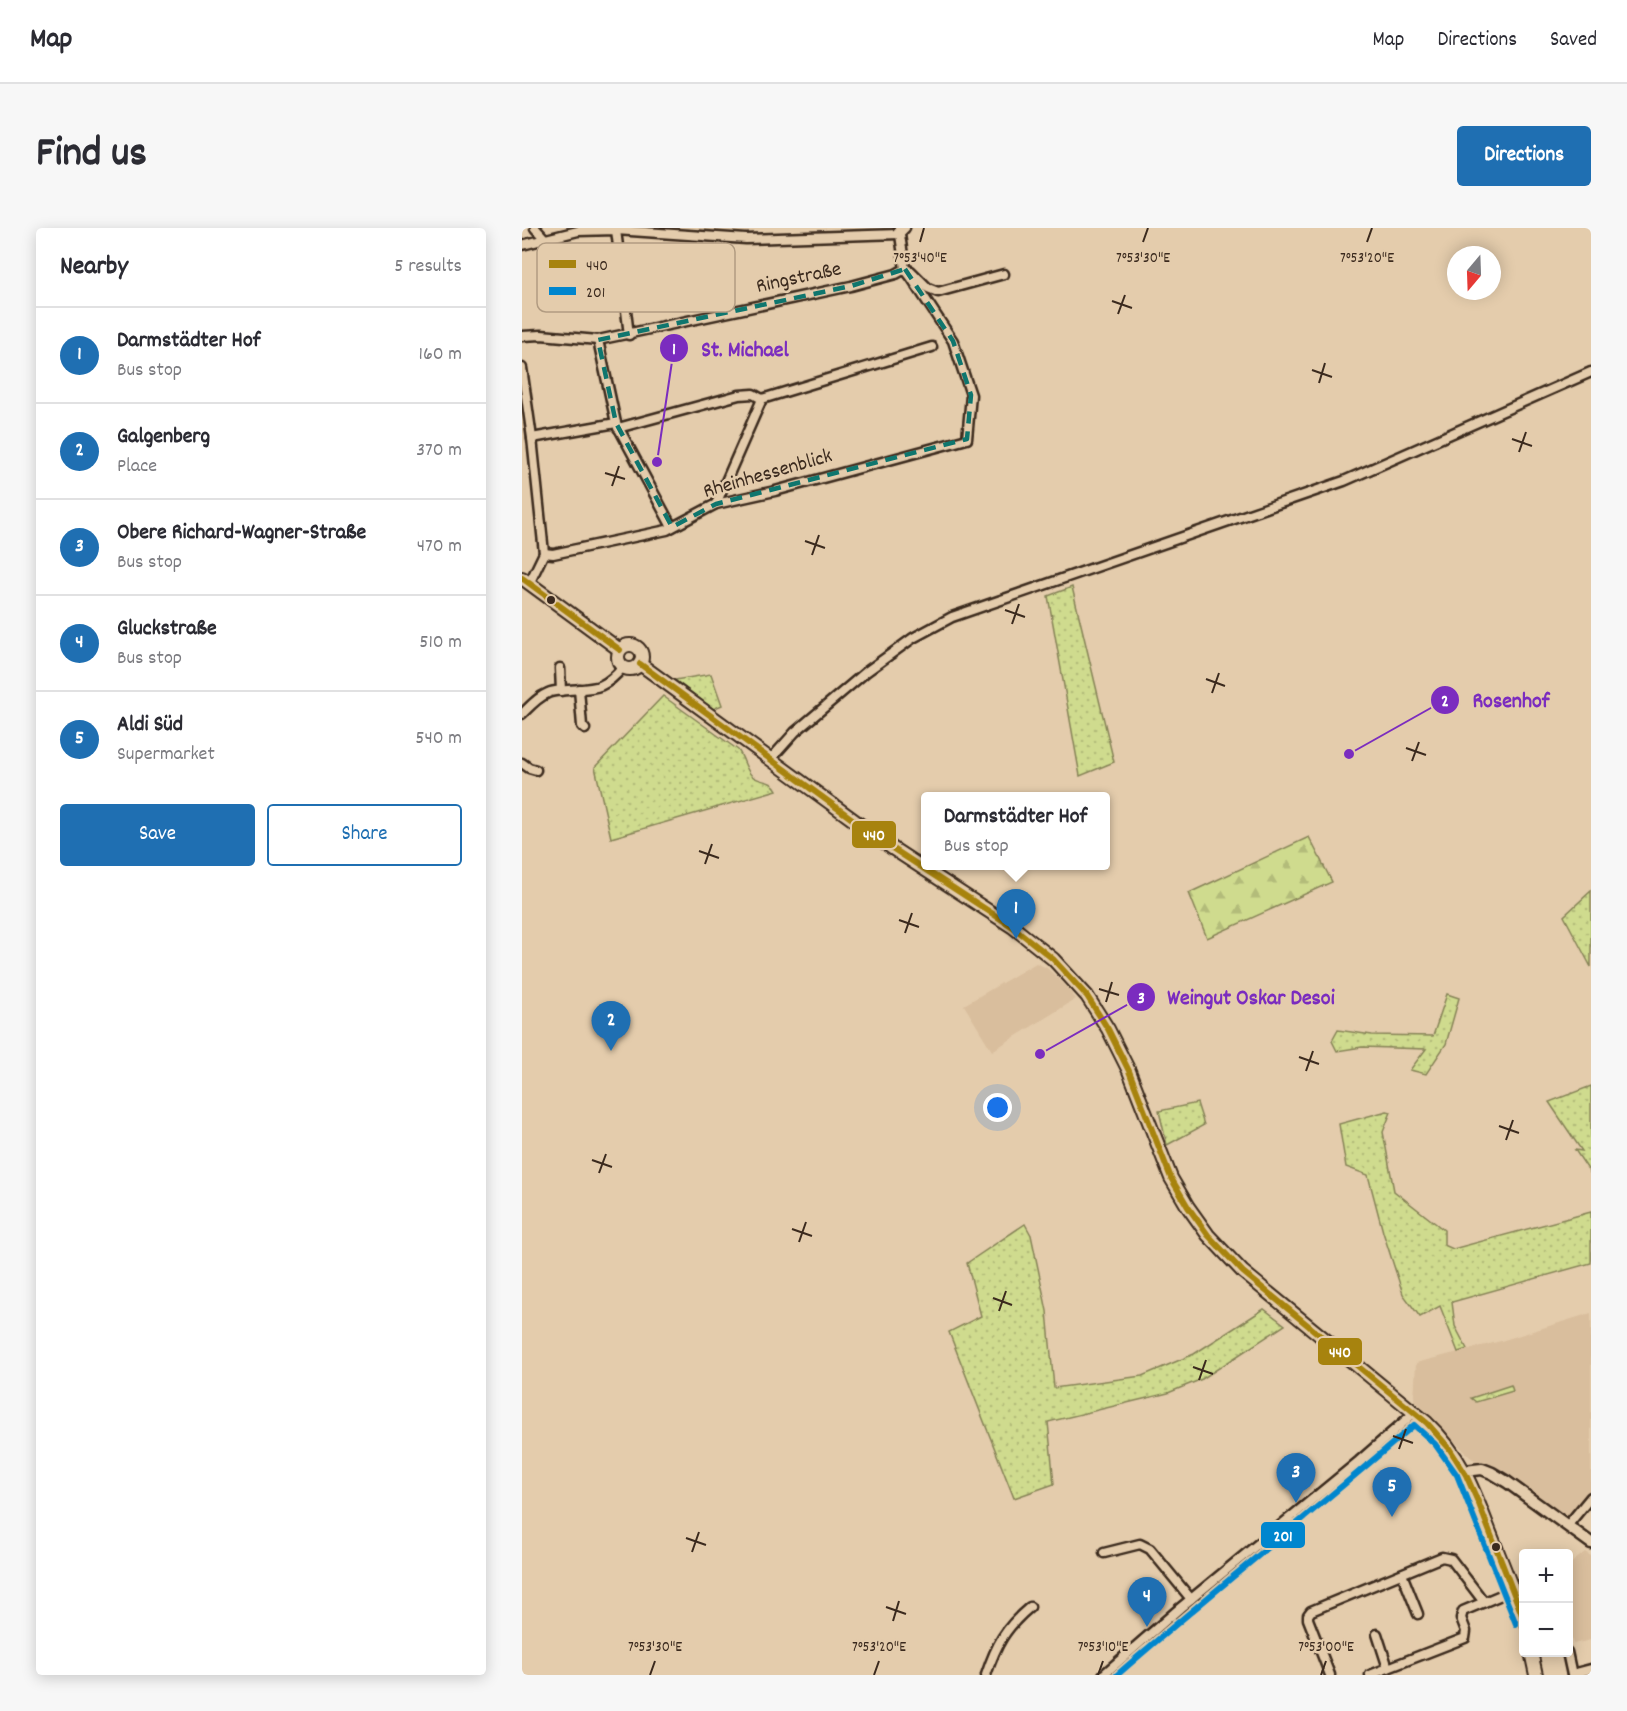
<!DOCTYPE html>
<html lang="en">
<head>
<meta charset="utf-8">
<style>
  :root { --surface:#fff; --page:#f7f7f7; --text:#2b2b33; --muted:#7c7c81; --line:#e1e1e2; --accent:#1f6fb2 }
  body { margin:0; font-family:Dekko,sans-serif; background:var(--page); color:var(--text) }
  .controls { position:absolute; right:18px; bottom:18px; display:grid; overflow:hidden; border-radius:6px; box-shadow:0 3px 15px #0003 }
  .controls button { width:54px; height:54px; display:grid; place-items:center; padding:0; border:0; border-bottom:2px solid var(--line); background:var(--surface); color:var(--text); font:30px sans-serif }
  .compass { position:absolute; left:925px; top:18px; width:54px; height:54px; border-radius:50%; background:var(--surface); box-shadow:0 3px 15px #0003; rotate:199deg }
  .you { position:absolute; left:476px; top:880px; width:21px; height:21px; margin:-15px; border:4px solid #fff; border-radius:50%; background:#1a73e8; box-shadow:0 0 0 9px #1a73e833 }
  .badge { display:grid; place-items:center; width:39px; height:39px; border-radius:50%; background:var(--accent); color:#fff; font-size:20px; font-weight:700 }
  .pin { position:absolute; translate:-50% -50px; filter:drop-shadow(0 2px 3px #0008) }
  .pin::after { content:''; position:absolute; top:32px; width:21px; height:18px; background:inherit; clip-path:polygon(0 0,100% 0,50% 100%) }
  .popup { position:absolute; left:399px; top:564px; width:189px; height:78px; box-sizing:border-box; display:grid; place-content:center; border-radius:6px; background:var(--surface); filter:drop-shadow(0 2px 4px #0005); font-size:20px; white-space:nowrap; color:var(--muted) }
  .popup b { font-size:22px; color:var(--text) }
  .popup::after { content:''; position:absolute; left:50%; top:100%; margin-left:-12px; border:12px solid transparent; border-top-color:var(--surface) }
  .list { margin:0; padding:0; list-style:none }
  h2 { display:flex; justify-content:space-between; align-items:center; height:78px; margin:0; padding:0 24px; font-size:26px }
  h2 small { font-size:20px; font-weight:400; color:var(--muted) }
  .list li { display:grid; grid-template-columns:39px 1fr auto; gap:18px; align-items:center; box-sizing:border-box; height:96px; padding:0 24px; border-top:2px solid var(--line) }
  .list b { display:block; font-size:22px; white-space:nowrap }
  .list p { margin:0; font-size:20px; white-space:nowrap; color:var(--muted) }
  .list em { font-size:20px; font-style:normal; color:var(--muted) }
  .actions { display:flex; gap:12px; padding:18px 24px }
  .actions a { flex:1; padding:14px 0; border:2px solid var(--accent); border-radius:6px; text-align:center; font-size:21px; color:var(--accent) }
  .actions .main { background:var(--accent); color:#fff }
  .map { position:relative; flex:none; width:1069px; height:1447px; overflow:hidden; border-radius:6px }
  header { display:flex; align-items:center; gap:36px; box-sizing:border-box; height:84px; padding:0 30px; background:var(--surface); border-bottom:2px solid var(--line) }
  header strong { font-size:28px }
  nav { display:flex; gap:33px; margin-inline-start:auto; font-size:21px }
  .intro { display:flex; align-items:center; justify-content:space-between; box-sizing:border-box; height:144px; padding:0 36px }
  h1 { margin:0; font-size:42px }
  .button { padding:15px 27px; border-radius:6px; background:var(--accent); color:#fff; font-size:21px; font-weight:700 }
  main { display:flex; gap:36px; padding:0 36px }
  aside { flex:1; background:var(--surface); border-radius:6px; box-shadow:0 3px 15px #0003 }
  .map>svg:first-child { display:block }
  .built { fill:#d9be9d }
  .grass { fill:url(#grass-dots); stroke:#858256; stroke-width:1.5 }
  .forest { fill:url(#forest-firs); stroke:#858256; stroke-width:1.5 }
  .park { fill:url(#park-crowns); stroke:#858256; stroke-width:1.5 }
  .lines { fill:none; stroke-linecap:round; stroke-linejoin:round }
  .minor-casing { stroke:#3b2a1e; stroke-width:13 }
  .tertiary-casing { stroke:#3b2a1e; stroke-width:15 }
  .secondary-casing { stroke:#3b2a1e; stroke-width:16 }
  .minor { stroke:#e4ccac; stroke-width:8 }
  .tertiary { stroke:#e4ccac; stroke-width:10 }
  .secondary { stroke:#e4ccac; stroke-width:12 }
  .bus-1-casing { stroke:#e4ccac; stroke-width:10 }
  .bus-2-casing { stroke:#e4ccac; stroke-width:10 }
  .bus-1 { stroke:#a7830e; stroke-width:6 }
  .bus-2 { stroke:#0086ce; stroke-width:6 }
  .marked { fill:none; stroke:#0f766e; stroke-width:4.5; stroke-dasharray:12 8; stroke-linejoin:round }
  .ticks { fill:none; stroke:#3b2a1e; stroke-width:2 }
  .bus-dot { fill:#3b2a1e; stroke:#e4ccac; stroke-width:2 }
  .labels { text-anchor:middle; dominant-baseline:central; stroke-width:5; stroke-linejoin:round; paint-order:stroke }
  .street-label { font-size:21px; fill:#3b2a1e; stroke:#e4ccac }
  .key { fill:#e4ccac; stroke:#b19b81; stroke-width:1.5 }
  .key-label { font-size:16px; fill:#3b2a1e }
  .ticks-label { font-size:15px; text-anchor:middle; fill:#3b2a1e; stroke:#e4ccac; stroke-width:5; stroke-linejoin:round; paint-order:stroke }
  .leader { fill:none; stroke:#7b2cbf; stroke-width:2 }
  .callout-dot { fill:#7b2cbf; stroke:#e4ccac; stroke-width:2 }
  .mark-label { font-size:18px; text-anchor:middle; font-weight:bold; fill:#fff }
  .callout-label { font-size:22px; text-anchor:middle; font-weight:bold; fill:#7b2cbf; stroke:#e4ccac; stroke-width:5; stroke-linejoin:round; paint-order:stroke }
  .line-badge { stroke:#e4ccac; stroke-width:2 }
  .badge-label { font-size:16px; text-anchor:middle; font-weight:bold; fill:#fff }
</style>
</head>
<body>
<header>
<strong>Map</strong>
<nav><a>Map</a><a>Directions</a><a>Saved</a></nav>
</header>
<div class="intro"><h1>Find us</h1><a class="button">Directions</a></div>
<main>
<aside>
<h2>Nearby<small>5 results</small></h2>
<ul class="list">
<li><span class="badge">1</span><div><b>Darmstädter Hof</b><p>Bus stop</p></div><em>160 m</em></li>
<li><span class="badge">2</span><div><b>Galgenberg</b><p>Place</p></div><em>370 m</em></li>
<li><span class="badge">3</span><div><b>Obere Richard-Wagner-Straße</b><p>Bus stop</p></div><em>470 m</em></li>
<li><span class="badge">4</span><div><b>Gluckstraße</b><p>Bus stop</p></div><em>510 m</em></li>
<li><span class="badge">5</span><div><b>Aldi Süd</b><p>Supermarket</p></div><em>540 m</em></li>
</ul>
<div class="actions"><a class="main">Save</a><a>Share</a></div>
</aside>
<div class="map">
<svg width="1069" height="1447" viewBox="0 0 1069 1447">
  <defs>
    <pattern id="grass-dots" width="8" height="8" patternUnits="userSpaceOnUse" patternTransform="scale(1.5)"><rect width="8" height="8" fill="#cfdb8e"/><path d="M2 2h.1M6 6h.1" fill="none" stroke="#b3bc7a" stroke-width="1.8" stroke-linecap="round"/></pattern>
    <pattern id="forest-firs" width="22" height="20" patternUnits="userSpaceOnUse" patternTransform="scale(1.5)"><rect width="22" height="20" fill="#cfdb8e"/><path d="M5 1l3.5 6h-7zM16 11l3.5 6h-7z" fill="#b3bc7a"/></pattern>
    <pattern id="park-crowns" width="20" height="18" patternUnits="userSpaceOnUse" patternTransform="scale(1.5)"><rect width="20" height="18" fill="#cfdb8e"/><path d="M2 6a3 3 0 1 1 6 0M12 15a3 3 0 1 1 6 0" fill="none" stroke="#b3bc7a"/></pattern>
  </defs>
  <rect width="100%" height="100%" fill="#e4ccac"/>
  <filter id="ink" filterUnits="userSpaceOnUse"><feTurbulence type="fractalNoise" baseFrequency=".0167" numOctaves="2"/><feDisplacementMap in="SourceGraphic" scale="12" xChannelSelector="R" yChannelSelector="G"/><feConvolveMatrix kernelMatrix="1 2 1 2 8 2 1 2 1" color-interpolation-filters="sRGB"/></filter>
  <g filter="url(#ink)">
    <g class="built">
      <polygon points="514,735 525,740 542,756 554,771 470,823 442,777"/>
      <polygon points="1069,1085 1069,1264 1046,1293 948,1229 892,1172 894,1135 979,1113"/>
      <polygon points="1063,1324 1069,1328 1069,1412 1051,1416 1046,1397 1047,1337"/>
    </g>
    <g class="grass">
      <polygon points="550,359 592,534 558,548 526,368"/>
      <polygon points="189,446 200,477 191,481 153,452"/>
      <path d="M141,468L216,522C222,530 223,541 230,548C239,555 249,551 255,562L89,610L73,539Z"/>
      <polygon points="1069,663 1069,739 1042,688"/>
      <polygon points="925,766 937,770 924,816 904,846 888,842 904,821 840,819 815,823 810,813 816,802 850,807 911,808"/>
      <polygon points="1069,858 1069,946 1053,922 1060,923 1027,874"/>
      <polygon points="675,875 682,897 645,917 637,883"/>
      <polygon points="865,883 869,884 861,904 872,963 922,1002 922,1017 931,1021 1069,984 1069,1035 930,1074 933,1098 945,1121 936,1124 918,1078 898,1089 881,1066 861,1004 846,947 824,939 817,896"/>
      <polygon points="503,996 509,1007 525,1083 532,1160 620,1148 672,1126 742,1081 763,1097 680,1151 646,1165 526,1194 532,1256 492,1270 427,1104 459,1088 445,1035"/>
    </g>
    <polygon class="forest" points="787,609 810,654 685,710 667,665"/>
    <polygon class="park" points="989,1157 991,1163 954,1174 949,1170"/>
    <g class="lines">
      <defs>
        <g id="minor">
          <polyline points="13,0 23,11"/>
          <polyline points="94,2 107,107"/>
          <polyline points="0,17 56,3 94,2 224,11 377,6 383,0"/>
          <polyline points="0,108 19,107 76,112 329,58 374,46 383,41 389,43 406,60 416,64 482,46"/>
          <polyline points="76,112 94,195 150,299"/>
          <polyline points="0,140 10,210 22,325 7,356"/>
          <polyline points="96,200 217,167 231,166 240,171"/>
          <polyline points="10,210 94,195"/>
          <polyline points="194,276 240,171 410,119"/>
          <polyline points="22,325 31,326 145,302 194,276 253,263 445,211 449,167 431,113 389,49 383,41 377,0"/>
          <polyline points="38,440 39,463"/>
          <polyline points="57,461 60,498 63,501"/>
          <path d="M0,486C8,478 16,469 26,465C32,462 39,463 46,462C73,460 82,462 101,439"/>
          <polyline points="248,532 273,504 344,444 391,410 430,389 822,253 1069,144"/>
          <polyline points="0,535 7,540 14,542"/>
          <polyline points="1045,1298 1069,1269"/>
          <polyline points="582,1325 618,1316 628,1321 669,1371"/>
          <polyline points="880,1346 896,1386"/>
          <polyline points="855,1406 866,1440"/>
          <polyline points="1045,1424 1050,1447"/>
          <polyline points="1050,1446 1069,1441"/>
          <path d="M464,1447C474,1417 483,1400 508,1379"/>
          <polyline points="581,1447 658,1380 837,1233 892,1185"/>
          <polyline points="808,1447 786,1391 786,1387 789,1383 920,1329 929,1331 962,1374"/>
          <polyline points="848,1447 943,1410 944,1403 939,1390 941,1383 991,1362"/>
        </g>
        <polyline id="tertiary" points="943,1243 960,1241 970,1245 985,1254 1069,1315"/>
        <g id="secondary">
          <polyline points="0,350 98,422"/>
          <circle cx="108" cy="429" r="12"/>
          <path d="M118,436L370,620L491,699L531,731L565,768L586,801L607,843L649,950L666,979L686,1007L721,1044L905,1195C940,1228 952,1263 969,1307C980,1335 992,1364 1002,1393"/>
          <polyline points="1009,1424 1014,1447"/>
        </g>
      </defs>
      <use href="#minor" class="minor-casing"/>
      <use href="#tertiary" class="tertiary-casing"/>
      <use href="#secondary" class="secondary-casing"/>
      <use href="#minor" class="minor"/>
      <use href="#tertiary" class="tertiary"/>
      <use href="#secondary" class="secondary"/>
      <defs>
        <g id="bus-1">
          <polyline points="0,350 98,422"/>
          <polyline points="118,436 370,620 491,699 531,731 565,768 586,801 607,843 649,950 666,979 686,1007 721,1044 905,1195 927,1220 944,1247 957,1276 1002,1392"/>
        </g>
        <path id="bus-2" d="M595,1447C692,1362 794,1282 892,1197L913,1216L935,1247L994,1396"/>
      </defs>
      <use href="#bus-1" class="bus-1-casing"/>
      <use href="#bus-2" class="bus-2-casing"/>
      <use href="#bus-1" class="bus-1"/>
      <use href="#bus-2" class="bus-2"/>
    </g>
  </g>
  <path class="marked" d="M383,41L431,113L449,167L445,211L194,276L150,299L94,195L76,112L329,58Z"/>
  <path class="ticks" d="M398,14L402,0M621,14L626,0M845,14L850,0M590,73L610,80M596,86L603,67M790,142L810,149M797,155L803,135M990,211L1010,218M997,224L1004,204M83,245L103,251M90,258L97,238M283,313L303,320M290,327L297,307M483,382L503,389M490,396L497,376M684,451L703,458M690,465L697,445M884,520L904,527M890,533L897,514M177,623L197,630M183,636L190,616M377,692L397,699M383,705L390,685M577,761L597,767M584,774L590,754M777,829L797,836M784,843L791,823M977,898L997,905M984,912L991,892M70,932L90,939M77,945L84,926M270,1001L290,1008M277,1014L284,994M471,1070L490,1077M477,1083L484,1063M671,1139L691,1146M677,1152L684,1132M871,1208L891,1215M877,1221L884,1201M164,1310L184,1317M170,1324L177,1304M364,1379L384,1386M371,1393L377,1373M128,1447L133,1433M352,1447L357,1433M576,1447L581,1433M799,1447L804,1433"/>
  <g class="bus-dot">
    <circle cx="29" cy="372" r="5"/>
    <circle cx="974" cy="1319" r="5"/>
  </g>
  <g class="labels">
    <g class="street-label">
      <text transform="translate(277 51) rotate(-12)">Ringstraße</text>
      <text transform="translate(246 247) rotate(-16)">Rheinhessenblick</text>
    </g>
  </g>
  <rect x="15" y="15" width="198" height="69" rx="9" class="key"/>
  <rect x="27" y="32" width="27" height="8" fill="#a7830e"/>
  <rect x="27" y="59" width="27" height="8" fill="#0086ce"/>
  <g class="key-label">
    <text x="64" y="42">440</text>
    <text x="64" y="69">201</text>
  </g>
  <g class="ticks-label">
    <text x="621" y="34">7°53'30"E</text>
    <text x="845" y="34">7°53'20"E</text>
    <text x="398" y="34">7°53'40"E</text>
    <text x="133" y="1423">7°53'30"E</text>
    <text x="357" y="1423">7°53'20"E</text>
    <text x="581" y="1423">7°53'10"E</text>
    <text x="804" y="1423">7°53'00"E</text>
  </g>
  <path class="leader" d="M135 234L152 120M827 526L923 472M518 826L619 769"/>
  <g class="callout-dot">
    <circle cx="135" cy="234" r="6"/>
    <circle cx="827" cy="526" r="6"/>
    <circle cx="518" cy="826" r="6"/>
    <circle cx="152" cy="120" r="15"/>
    <circle cx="923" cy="472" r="15"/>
    <circle cx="619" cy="769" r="15"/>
  </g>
  <g class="mark-label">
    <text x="152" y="126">1</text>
    <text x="923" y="478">2</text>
    <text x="619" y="775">3</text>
  </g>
  <g class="callout-label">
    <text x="223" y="128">St. Michael</text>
    <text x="989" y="479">Rosenhof</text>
    <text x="729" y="776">Weingut Oskar Desoi</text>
  </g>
  <g class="line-badge">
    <rect x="329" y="592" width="46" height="29" rx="6" fill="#a7830e"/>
    <rect x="795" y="1109" width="46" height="29" rx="6" fill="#a7830e"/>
    <rect x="738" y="1293" width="46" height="28" rx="6" fill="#0086ce"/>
  </g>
  <g class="badge-label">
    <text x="352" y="612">440</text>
    <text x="818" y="1129">440</text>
    <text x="761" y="1313">201</text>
  </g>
</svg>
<div class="controls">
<button>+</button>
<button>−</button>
</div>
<svg class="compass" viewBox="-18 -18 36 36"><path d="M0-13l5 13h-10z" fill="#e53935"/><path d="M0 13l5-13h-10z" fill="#7c7c81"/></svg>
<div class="you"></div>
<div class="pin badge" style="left:494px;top:711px">1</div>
<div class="popup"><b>Darmstädter Hof</b>Bus stop</div>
<div class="pin badge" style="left:89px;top:823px">2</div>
<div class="pin badge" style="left:774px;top:1275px">3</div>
<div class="pin badge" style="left:625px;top:1399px">4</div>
<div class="pin badge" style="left:870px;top:1289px">5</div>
</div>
</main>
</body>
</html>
